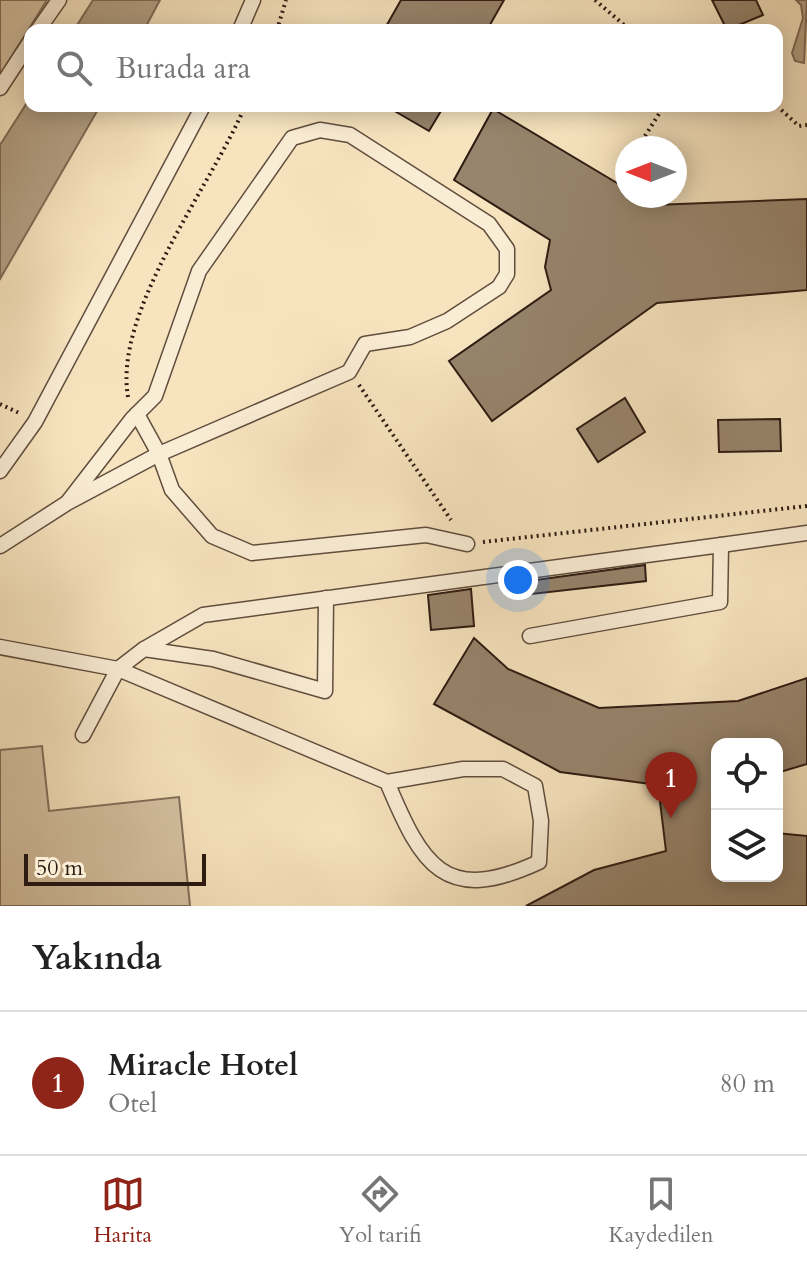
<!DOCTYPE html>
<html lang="tr">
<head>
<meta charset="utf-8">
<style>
  :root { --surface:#fff; --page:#f6f6f6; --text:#222; --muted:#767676; --line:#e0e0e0; --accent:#8f2418 }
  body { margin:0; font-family:Cardo,serif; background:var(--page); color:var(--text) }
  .controls { position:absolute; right:24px; bottom:24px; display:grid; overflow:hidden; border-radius:16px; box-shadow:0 4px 20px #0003 }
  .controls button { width:72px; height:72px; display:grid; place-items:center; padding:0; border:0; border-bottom:2px solid var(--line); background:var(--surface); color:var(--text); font:40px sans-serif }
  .compass { position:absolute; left:615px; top:136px; width:72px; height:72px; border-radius:50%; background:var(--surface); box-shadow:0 4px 20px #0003; rotate:270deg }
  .scale { position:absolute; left:24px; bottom:20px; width:182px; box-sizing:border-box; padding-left:8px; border:4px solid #2e1b12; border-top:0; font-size:22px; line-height:28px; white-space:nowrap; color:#2e1b12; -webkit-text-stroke:6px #faedd5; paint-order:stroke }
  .you { position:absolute; left:518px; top:580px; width:28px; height:28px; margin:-20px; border:6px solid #fff; border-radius:50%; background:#1a73e8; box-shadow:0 0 0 12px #1a73e833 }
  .badge { display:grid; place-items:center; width:52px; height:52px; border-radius:50%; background:var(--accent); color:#fff; font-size:26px; font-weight:700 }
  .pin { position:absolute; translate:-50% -66px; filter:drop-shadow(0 2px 4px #0008) }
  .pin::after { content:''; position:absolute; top:42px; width:28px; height:24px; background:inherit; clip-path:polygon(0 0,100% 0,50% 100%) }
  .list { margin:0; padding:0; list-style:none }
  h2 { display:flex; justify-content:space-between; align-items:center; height:104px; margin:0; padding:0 32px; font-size:34px }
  h2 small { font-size:26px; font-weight:400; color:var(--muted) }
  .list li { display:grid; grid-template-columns:52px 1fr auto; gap:24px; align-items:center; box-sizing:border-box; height:144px; padding:0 32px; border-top:2px solid var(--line) }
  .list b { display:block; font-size:30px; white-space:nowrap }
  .list p { margin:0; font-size:26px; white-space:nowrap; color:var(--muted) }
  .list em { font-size:26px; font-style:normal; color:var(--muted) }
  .icon { flex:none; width:44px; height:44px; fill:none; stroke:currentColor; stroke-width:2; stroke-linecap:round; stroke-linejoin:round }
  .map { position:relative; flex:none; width:807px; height:906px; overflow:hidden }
  .search { position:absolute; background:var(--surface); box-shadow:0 4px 20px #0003; left:24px; right:24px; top:24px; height:88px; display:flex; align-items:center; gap:20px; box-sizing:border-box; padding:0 28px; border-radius:16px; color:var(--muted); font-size:30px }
  .sheet { height:248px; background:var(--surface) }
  nav { display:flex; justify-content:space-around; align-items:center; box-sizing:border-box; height:112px; border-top:2px solid var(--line); background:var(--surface); font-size:22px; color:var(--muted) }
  nav a { display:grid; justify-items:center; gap:4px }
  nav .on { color:var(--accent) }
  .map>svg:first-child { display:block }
  .green { fill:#d5c2a2; stroke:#826e5a; stroke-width:2 }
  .water { fill:#b3a084; stroke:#7e6b56; stroke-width:2 }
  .building { fill:#97846c; stroke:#2e1b12; stroke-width:2 }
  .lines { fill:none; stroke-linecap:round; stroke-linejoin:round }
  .service-casing { stroke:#604d3d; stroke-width:17 }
  .path { stroke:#2e1b12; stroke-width:4; stroke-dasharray:2 4; stroke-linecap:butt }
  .service { stroke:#faedd5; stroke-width:14 }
</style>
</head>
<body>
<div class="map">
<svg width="807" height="906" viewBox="0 0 807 906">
  <rect width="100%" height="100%" fill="#f7e4bf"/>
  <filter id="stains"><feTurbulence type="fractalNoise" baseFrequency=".0025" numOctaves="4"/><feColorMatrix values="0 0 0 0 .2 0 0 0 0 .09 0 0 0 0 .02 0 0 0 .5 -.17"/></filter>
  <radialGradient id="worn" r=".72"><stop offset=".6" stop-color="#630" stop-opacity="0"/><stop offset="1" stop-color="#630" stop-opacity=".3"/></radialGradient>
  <g class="green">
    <polygon points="0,0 47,0 0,75"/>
    <polygon points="42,746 49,811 179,797 190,906 0,906 0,750"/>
  </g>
  <g class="water">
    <polygon points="93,0 160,0 144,30 74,30"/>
    <polygon points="796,0 807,0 804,63 795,61 792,53 803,18 801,5"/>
    <polygon points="30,98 30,106 100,106 0,279 0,145"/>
  </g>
  <g class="building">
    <polygon points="401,0 504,0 487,30 384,30"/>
    <polygon points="712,0 756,0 763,15 727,30"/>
    <polygon points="386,106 444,106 429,131"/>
    <polygon points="493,109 627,189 627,196 640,196 654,205 807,199 807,290 657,303 492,421 449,361 551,290 545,267 550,240 454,180"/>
    <polygon points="625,398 645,432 598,462 577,429"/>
    <polygon points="780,419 781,451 719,452 718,420"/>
    <polygon points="645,565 646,581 523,595 521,582"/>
    <polygon points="471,589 474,626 431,630 428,595"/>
    <polygon points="474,638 508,669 599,708 738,701 807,678 807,764 777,773 777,744 717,744 717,876 777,876 777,833 807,836 807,906 526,906 594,870 666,851 658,785 560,772 434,704"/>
  </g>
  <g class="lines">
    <defs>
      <g id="service">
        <polyline points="38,30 59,0"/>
        <polyline points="240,30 253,0"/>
        <polyline points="0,88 30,42"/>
        <polyline points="137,414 159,454 172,490 212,536 252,553 426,535 467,544"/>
        <polyline points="0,471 35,422 203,106"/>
        <polyline points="721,545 807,533"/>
        <polyline points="0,546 67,503 159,454 349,372 365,344 410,337 447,321 499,287 507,274 507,249 489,224 350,135 320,130 292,138 199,271 155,396 132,419 67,503"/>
        <path d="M0,647L118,669L387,782L463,769H503L535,786L541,821L539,862C444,906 422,865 387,782"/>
        <polyline points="144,649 213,659 325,691 326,598"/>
        <polyline points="83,735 118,669 144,649 203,615 721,545 720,602 530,636"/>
      </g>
    </defs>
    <use href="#service" class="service-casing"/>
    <g class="path">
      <polyline points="595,0 630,30"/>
      <polyline points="277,30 286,0"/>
      <polyline points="777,106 799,126 807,125"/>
      <polyline points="645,136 664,106"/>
      <polyline points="359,385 451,520"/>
      <path d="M128,397C113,311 212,185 245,106"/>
      <polyline points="0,404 19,413"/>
      <polyline points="483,542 807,506"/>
    </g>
    <use href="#service" class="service"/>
  </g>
  <rect width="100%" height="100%" filter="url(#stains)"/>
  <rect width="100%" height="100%" fill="url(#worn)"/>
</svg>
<div class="controls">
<button><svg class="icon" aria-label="locate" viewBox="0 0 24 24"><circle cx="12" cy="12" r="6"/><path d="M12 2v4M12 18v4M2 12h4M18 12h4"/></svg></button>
<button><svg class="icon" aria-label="layers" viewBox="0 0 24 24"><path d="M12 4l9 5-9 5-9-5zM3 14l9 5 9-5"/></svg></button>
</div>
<svg class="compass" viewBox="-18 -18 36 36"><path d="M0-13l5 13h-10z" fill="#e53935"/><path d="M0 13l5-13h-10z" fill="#767676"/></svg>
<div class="scale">50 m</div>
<div class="you"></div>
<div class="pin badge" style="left:671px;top:818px">1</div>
<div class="search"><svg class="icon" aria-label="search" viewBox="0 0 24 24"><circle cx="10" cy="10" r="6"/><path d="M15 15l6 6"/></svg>Burada ara</div>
</div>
<section class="sheet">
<h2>Yakında<small></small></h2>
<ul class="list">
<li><span class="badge">1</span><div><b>Miracle Hotel</b><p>Otel</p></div><em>80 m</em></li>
</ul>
</section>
<nav>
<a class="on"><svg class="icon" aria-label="map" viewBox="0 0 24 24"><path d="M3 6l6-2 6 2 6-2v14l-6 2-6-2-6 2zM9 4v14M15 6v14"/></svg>Harita</a>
<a><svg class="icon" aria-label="directions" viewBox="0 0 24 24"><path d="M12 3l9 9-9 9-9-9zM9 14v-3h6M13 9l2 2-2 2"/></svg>Yol tarifi</a>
<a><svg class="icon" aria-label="saved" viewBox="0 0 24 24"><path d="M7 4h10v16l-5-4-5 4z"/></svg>Kaydedilen</a>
</nav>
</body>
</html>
